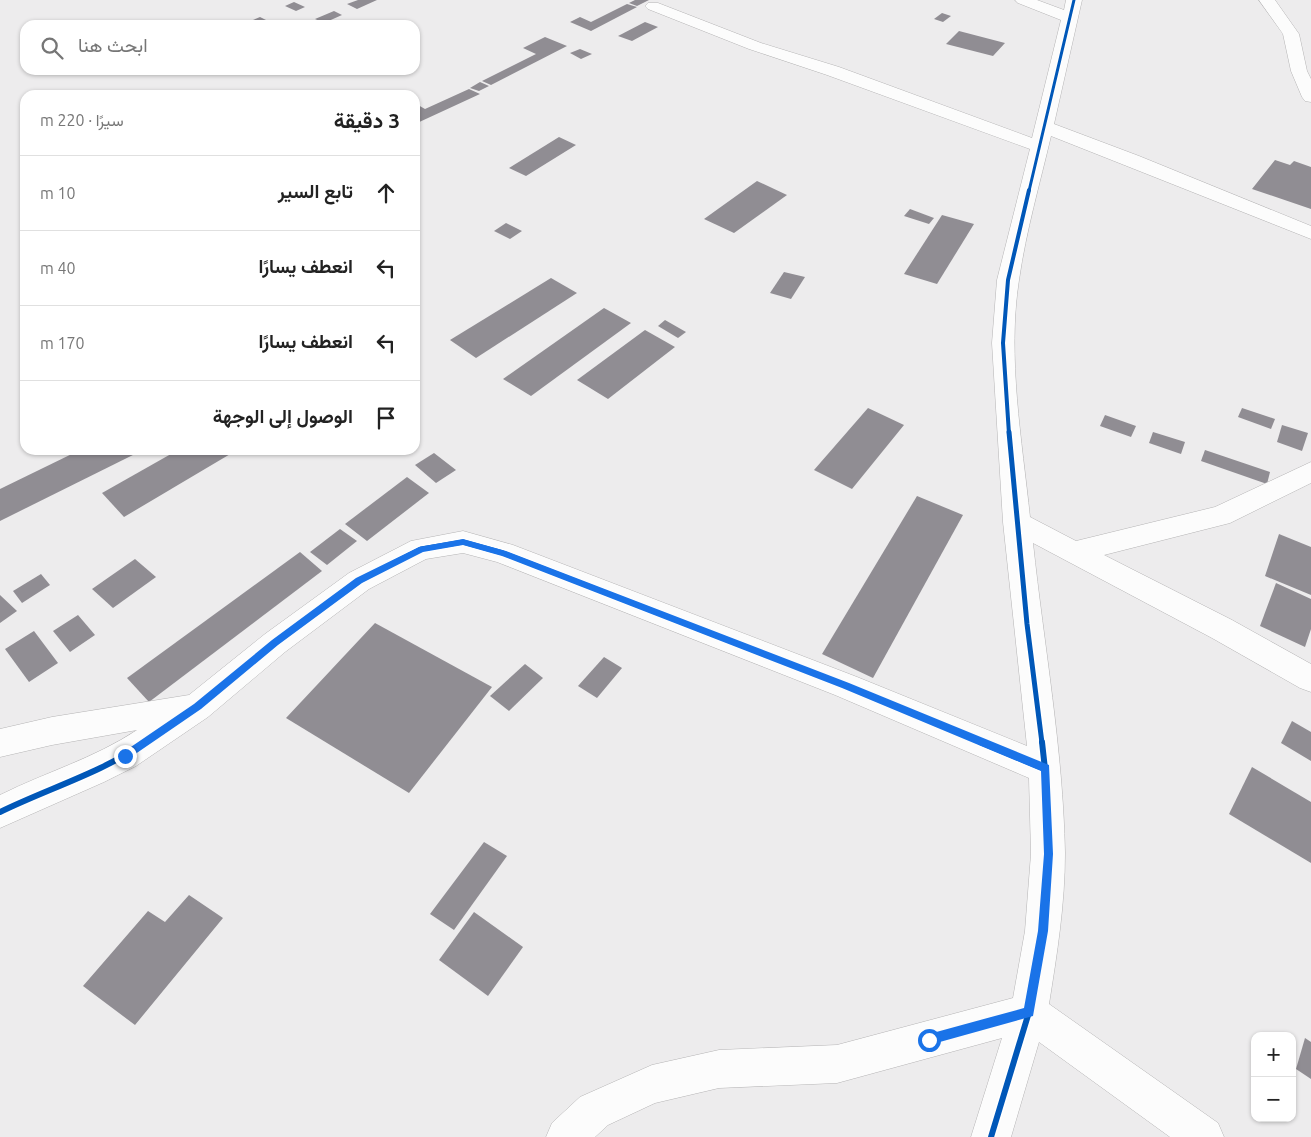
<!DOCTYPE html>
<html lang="ar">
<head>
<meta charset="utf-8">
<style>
  :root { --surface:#fff; --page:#f2f2f2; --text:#222; --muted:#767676; --line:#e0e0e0 }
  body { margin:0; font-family:Ubuntu,Vazirmatn,sans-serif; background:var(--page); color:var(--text); direction:rtl }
  .controls { position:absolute; right:15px; bottom:15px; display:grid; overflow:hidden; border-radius:10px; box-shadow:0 1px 4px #0004 }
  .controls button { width:45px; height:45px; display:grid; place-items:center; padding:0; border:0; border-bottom:1px solid var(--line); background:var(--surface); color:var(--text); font:25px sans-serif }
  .stop { position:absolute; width:15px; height:15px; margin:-11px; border:4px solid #1a73e8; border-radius:50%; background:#fff }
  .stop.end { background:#1a73e8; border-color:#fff; box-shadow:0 1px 5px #0008 }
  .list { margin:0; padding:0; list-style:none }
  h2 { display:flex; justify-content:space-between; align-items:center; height:65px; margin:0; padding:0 20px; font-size:21px }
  h2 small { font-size:16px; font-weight:400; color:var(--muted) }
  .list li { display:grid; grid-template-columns:32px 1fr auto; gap:15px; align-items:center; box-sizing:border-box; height:75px; padding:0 20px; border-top:1px solid var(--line) }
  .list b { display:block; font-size:19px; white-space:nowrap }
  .list em { font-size:16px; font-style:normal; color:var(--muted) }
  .icon { flex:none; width:28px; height:28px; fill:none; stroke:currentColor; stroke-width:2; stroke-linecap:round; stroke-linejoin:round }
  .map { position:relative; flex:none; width:1311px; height:1137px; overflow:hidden; direction:ltr }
  .search { position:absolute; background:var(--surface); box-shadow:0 1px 4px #0004; left:20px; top:20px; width:400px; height:55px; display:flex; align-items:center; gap:12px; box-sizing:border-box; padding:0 18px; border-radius:15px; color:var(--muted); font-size:19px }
  .panel { position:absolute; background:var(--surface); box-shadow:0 1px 4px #0004; left:20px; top:90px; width:400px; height:365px; border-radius:15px; direction:rtl }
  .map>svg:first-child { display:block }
  .building { fill:#908d93 }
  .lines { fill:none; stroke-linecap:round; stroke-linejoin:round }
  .minor-casing { stroke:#b5b4b5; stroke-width:1 }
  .minor { fill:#fcfcfc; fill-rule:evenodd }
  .cycleway-far3-casing { stroke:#fff; stroke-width:5 }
  .cycleway-far2-casing { stroke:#fff; stroke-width:6 }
  .cycleway-far1-casing { stroke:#fff; stroke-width:8 }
  .cycleway-casing { stroke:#fff; stroke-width:9 }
  .cycleway-far3 { stroke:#0057b8; stroke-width:3 }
  .cycleway-far2 { stroke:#0057b8; stroke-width:4 }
  .cycleway-far1 { stroke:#0057b8; stroke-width:5 }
  .cycleway { stroke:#0057b8; stroke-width:6 }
  .route { fill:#1a73e8 }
</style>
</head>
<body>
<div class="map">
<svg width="1311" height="1137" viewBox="0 0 1311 1137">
  <rect width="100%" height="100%" fill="#edeced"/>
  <g class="building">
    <polygon points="358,0 377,0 357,9 347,4"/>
    <polygon points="635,0 649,0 637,6 629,3"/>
    <polygon points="294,2 305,7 296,11 285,6"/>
    <polygon points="627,4 637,7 591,31 570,22 580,17 591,22"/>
    <polygon points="334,11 342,15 324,23 315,19"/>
    <polygon points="942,13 951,16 943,22 934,19"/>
    <polygon points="260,17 270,22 262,25 241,25"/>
    <polygon points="645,22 658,27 632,41 618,36"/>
    <polygon points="959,31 1005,43 993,56 946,44"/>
    <polygon points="545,37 567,46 491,85 482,81 536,54 523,48"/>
    <polygon points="580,49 592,54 581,59 570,53"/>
    <polygon points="480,82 489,86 479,91 470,88"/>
    <polygon points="469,89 480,94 415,124 415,106 418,105 425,109"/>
    <polygon points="559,137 576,145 526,176 509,168"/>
    <polygon points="1275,160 1290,165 1294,161 1311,167 1311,209 1252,189"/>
    <polygon points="757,181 787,195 734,233 704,219"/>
    <polygon points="910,209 934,218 929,224 904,216"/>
    <polygon points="942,215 974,224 937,284 904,274"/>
    <polygon points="506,223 522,231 510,239 494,231"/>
    <polygon points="784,272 805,277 791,299 770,293"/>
    <polygon points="551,278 577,293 476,358 450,340"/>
    <polygon points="604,308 631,323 531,396 503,379"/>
    <polygon points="665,320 686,332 678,338 658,326"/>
    <polygon points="645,330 675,347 608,399 577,380"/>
    <polygon points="868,408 904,425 852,489 814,470"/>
    <polygon points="1242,408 1275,419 1271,429 1238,417"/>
    <polygon points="1105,415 1136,426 1131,437 1100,426"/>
    <polygon points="1282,425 1308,433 1302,451 1277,442"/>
    <polygon points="1153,432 1185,442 1181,454 1149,443"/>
    <polygon points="80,450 143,450 0,521 0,489"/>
    <polygon points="178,450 237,450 124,517 102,493"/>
    <polygon points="1205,450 1270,472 1267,484 1201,461"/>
    <polygon points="434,453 456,470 436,483 415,465"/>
    <polygon points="407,477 429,493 367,541 345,524"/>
    <polygon points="917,496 963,515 873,678 822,654"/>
    <polygon points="340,529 357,541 327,565 310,552"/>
    <polygon points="1279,534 1311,547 1311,595 1265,576"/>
    <polygon points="300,552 322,571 149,702 127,678"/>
    <polygon points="135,559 156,577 113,608 92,589"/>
    <polygon points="41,574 50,585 22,603 13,591"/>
    <polygon points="1276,583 1311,599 1311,629 1305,647 1260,626"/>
    <polygon points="0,595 17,611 0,623"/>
    <polygon points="78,615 95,635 70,652 53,631"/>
    <polygon points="375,623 492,687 409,793 286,718"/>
    <polygon points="34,631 58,663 29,682 5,649"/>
    <polygon points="604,657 622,668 597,698 578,686"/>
    <polygon points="525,664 543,678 509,711 490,696"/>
    <polygon points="1292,721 1311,732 1311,761 1281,743"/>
    <polygon points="1252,767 1311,802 1311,863 1229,814"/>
    <polygon points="484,842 507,856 454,930 430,914"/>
    <polygon points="189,895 223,918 135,1025 83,986 148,911 165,922"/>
    <polygon points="474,912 523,947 488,996 439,960"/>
    <polygon points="1305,1038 1311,1042 1311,1079 1296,1069"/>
  </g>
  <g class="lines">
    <defs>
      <g id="minor">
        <path d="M1015,0H1037L1064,10L1066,0H1082L1054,124L1139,156L1311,226V239L1051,136C1040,183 1026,231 1019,280C1007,357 1022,440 1030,517L1076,541L1215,507L1311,462V483L1230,523L1104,555L1232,620L1311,664V692L1300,688L1212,638L1033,543C1044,646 1063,749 1065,853C1065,904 1057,954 1049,1004L1218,1123L1224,1137H1170L1039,1042L1011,1137H971L1002,1038L837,1083L719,1088L655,1103L608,1125L595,1137H546L552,1123L580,1097L652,1065L719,1050L837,1045L1013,998L1025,931L1031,854L1029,778L835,695L497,562L463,553L426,559L369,589L285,652L208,717L136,766L104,782L0,828V795C46,772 93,759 137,730L52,745L0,757V729L52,717L189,695L265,634L349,573L411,541L463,531L513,545L857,677L1027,746L1003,522L992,343L997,280L1030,149L827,75L749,49L648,9L645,6L648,3H658L761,43L839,67L1032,138L1061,20L1018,3Z"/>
        <polygon points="1259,0 1275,0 1299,34 1307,71 1311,79 1311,102 1305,101 1302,97 1291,71 1283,34"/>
      </g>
    </defs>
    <use href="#minor" class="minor-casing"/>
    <use href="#minor" class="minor"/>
    <defs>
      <polyline id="cycleway-far3" points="1029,191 1074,0"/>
      <polyline id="cycleway-far2" points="1009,434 1003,343 1008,280 1029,190"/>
      <g id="cycleway-far1">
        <polyline points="1009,432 1027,624 1042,743"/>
        <polyline points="144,743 197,707 275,643 359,581 421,549 463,542 503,553 846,686 983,743"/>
      </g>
      <g id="cycleway">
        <polyline points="980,742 1045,769"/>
        <path d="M0,812C49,788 101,773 146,742"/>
        <polyline points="991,1137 1029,1012 1043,931 1048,854 1045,769 1042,742"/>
      </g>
    </defs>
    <use href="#cycleway-far3" class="cycleway-far3-casing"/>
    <use href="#cycleway-far2" class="cycleway-far2-casing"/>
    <use href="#cycleway-far1" class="cycleway-far1-casing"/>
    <use href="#cycleway" class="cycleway-casing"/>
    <use href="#cycleway-far3" class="cycleway-far3"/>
    <use href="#cycleway-far2" class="cycleway-far2"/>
    <use href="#cycleway-far1" class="cycleway-far1"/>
    <use href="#cycleway" class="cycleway"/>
  </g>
  <polygon class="route" points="463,539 506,551 849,683 1049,765 1053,854 1048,931 1033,1016 929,1045 925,1044 923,1040 925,1036 929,1034 1024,1008 1038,931 1044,854 1041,771 842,688 502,556 463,545 423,552 362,583 278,645 201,709 128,759 122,759 122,753 194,704 272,640 356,578 419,547"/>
</svg>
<div class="controls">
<button>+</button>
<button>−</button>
</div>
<div class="stop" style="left:929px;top:1040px"></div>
<div class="stop end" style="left:125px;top:756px"></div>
<div class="search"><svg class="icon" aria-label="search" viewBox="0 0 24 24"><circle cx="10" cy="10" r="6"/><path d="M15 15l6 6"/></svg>ابحث هنا</div>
<section class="panel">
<h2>3 دقيقة<small>سيرًا · 220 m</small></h2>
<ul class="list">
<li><svg class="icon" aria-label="ahead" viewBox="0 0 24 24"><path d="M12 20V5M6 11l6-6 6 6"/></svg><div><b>تابع السير</b></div><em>10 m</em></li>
<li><svg class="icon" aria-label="left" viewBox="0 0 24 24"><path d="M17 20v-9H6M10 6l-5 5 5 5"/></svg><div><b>انعطف يسارًا</b></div><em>40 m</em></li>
<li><svg class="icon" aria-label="left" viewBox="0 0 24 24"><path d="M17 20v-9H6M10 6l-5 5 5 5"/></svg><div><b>انعطف يسارًا</b></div><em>170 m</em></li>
<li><svg class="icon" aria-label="arrive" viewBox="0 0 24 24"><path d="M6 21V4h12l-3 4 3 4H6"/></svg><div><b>الوصول إلى الوجهة</b></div></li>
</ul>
</section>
</div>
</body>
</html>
